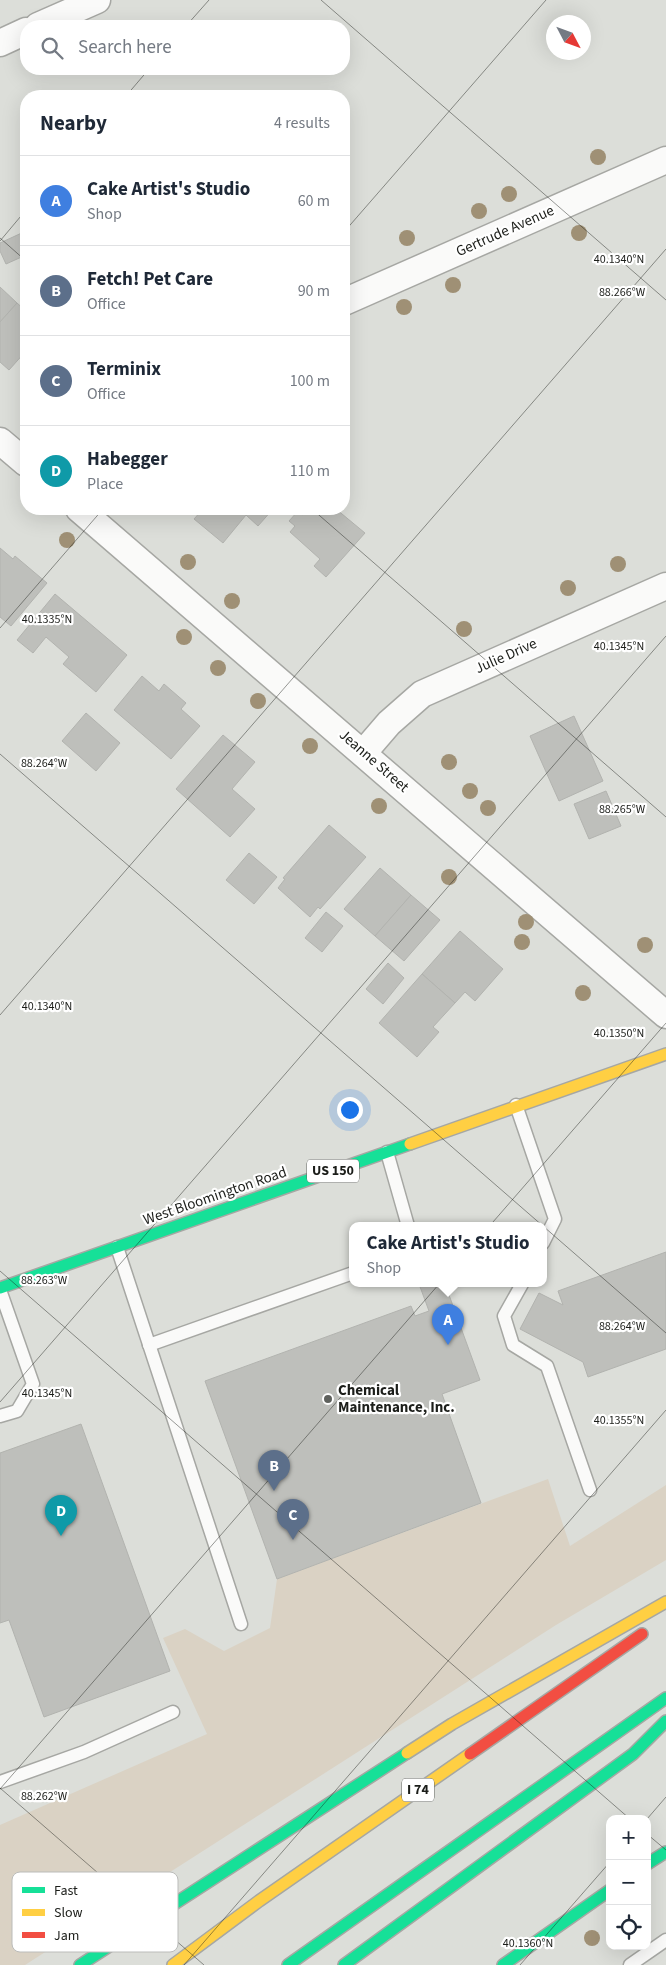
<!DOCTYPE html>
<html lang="en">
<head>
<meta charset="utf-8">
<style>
  :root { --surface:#fff; --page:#f6f6f7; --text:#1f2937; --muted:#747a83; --line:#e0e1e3; --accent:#5f615d }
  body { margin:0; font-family:"Source Sans 3",sans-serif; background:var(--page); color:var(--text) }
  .controls { position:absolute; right:15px; bottom:15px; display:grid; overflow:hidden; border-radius:10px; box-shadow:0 5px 20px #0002 }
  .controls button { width:45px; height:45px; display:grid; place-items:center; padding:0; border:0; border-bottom:1px solid var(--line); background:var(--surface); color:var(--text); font:25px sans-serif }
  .compass { position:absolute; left:546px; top:15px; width:45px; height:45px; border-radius:50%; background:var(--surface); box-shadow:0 5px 20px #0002; rotate:131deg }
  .you { position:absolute; left:349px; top:1109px; width:18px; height:18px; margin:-12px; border:4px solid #fff; border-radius:50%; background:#1a73e8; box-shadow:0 0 0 8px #1a73e833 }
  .badge { display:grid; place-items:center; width:32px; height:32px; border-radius:50%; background:var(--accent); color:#fff; font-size:16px; font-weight:700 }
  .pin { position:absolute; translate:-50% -41px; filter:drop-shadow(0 1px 2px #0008) }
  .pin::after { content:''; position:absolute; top:26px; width:18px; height:15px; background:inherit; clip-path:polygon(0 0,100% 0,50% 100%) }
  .popup { position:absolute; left:349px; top:1222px; width:198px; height:65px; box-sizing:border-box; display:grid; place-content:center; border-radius:10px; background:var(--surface); filter:drop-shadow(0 1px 4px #0005); font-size:16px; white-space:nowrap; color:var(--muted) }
  .popup b { font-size:19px; color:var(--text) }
  .popup::after { content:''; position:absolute; left:50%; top:100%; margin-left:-10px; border:10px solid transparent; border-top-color:var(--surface) }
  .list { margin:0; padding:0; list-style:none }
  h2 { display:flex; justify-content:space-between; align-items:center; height:65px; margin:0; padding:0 20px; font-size:21px }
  h2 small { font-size:16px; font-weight:400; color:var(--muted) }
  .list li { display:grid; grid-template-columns:32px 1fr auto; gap:15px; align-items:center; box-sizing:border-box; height:90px; padding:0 20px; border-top:1px solid var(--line) }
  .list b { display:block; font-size:19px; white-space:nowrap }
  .list p { margin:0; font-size:16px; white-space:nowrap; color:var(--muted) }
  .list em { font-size:16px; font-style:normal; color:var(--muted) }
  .icon { flex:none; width:28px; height:28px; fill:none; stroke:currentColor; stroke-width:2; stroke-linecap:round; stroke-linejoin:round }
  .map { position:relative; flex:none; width:666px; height:1965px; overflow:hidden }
  .search { position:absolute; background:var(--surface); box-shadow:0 5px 20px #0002; left:20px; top:20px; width:330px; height:55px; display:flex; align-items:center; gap:12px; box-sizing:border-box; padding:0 18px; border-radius:20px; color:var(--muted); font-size:19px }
  .panel { position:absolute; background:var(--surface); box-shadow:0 5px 20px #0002; left:20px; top:90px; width:330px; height:425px; border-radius:20px }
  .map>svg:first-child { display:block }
  .green { fill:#dad2c4 }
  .building { fill:#bebfbb; stroke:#b2b3af }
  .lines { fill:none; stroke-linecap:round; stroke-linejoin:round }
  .lane-casing { stroke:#a6a7a3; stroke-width:15 }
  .street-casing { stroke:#a6a7a3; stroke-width:29 }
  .fast-casing { stroke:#a6a7a3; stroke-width:14 }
  .slow-casing { stroke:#a6a7a3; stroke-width:14 }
  .jam-casing { stroke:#a6a7a3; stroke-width:14 }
  .lane { stroke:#fafaf9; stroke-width:12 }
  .street { stroke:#fafaf9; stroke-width:26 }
  .fast { stroke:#16e098; stroke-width:11 }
  .slow { stroke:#ffcf43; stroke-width:11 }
  .jam { stroke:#f24e42; stroke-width:11 }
  .tree { fill:#9f9075 }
  .ticks { fill:none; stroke:#1c1e1a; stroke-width:1; stroke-opacity:0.45 }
  .poi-dot { fill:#5f615d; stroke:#fff; stroke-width:2 }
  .labels { text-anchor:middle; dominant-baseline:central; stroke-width:4.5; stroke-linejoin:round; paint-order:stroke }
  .shield { fill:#fff; stroke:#60625f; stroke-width:1 }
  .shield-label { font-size:14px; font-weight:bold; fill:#1c1e1a }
  .street-label { font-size:15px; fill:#1c1e1a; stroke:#fff }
  .poi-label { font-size:15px; font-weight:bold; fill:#1c1e1a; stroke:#fff; text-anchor:start }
  .key { fill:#fff; stroke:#bbbcba; stroke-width:1 }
  .key-label { font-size:14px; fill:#1c1e1a }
  .ticks-label { font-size:12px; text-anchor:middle; fill:#1c1e1a; stroke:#fff; stroke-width:4.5; stroke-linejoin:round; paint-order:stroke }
</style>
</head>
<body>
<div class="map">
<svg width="666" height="1965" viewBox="0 0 666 1965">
  <rect width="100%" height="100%" fill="#dcded9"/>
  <polygon class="green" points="548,1479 570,1546 666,1485 666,1560 556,1625 25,1965 0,1965 0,1825 207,1734 163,1638 185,1629 224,1651 270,1628 277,1579"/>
  <g class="building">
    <polygon points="26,231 26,255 6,264 0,251 0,243"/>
    <polygon points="0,287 17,303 0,322"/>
    <polygon points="17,303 26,311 26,351 9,370 0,362 0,322"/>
    <polygon points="203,509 273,509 258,526 246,515 223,543 194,519"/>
    <polygon points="309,509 336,509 365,533 326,577 314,566 320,559 290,532 295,526 289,521 298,511 303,515"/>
    <polygon points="0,548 13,559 15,556 47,583 11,626 0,617"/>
    <polygon points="55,594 127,655 96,692 63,664 69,657 46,637 33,653 17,640"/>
    <polygon points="142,676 159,691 164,684 186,703 181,709 200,726 171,759 114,710"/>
    <polygon points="86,713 120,743 96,771 62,741"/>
    <polygon points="574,716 603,781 559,801 530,736"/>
    <polygon points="223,735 255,762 232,789 255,809 230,837 176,789"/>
    <polygon points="606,791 621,826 589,839 574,804"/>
    <polygon points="329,825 366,857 320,909 318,907 310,917 278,888 285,879 283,878"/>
    <polygon points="249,853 277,877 254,904 226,880"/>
    <polygon points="380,868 411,895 375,936 344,909"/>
    <polygon points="411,895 440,920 404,961 375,936"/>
    <polygon points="326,912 343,926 322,952 305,938"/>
    <polygon points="460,931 503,969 475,1001 465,992 455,1003 422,974"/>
    <polygon points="388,963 404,978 383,1004 366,989"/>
    <polygon points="422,974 455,1003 433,1027 439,1032 417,1057 379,1023"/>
    <polygon points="666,1252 666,1349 588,1377 583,1362 520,1329 539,1293 563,1305 558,1291"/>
    <polygon points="419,1284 445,1284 480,1380 442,1394 481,1503 277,1579 205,1381 411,1306 415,1316 429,1311"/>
    <polygon points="81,1424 170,1671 44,1717 9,1620 0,1623 0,1453"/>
  </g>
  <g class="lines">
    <defs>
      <g id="lane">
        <polyline points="516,1105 555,1219 543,1243"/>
        <polyline points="387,1152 408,1226"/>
        <polyline points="117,1247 241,1624"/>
        <polyline points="522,1284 504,1316 513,1345 547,1366 590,1490"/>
        <polyline points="0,1290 33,1384 17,1411 0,1416"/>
        <polyline points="149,1345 353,1273"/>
        <polyline points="0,1782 84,1752 173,1712"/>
        <polyline points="630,1965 666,1940"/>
      </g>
      <g id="street">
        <polyline points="38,26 97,0"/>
        <polyline points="0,43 26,31"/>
        <polyline points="344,302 666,160"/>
        <polyline points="0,441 26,463"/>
        <polyline points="79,509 666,1015"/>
        <polyline points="364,752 389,723 422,694 666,586"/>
      </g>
      <g id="fast">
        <polyline points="0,1288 410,1144"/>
        <polyline points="647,1864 666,1852"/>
        <polyline points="80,1965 407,1753"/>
        <polyline points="288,1965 666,1698"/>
        <polyline points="344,1965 633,1754 666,1721"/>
        <polyline points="503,1965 610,1890"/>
      </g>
      <g id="slow">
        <polyline points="410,1144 666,1054"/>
        <polyline points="407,1753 452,1724 666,1602"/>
        <polyline points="173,1965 259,1901 470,1754"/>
      </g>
      <polyline id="jam" points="470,1754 642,1634"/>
    </defs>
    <use href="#lane" class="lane-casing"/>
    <use href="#street" class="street-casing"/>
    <use href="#fast" class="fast-casing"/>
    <use href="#slow" class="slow-casing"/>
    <use href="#jam" class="jam-casing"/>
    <use href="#lane" class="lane"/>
    <use href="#street" class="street"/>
    <use href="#fast" class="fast"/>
    <use href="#slow" class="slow"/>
    <use href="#jam" class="jam"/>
  </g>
  <g class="tree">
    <circle cx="598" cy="157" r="8"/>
    <circle cx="509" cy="194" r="8"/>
    <circle cx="479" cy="211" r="8"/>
    <circle cx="579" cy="233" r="8"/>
    <circle cx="407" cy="238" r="8"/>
    <circle cx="453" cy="285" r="8"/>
    <circle cx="404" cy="307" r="8"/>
    <circle cx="67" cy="540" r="8"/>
    <circle cx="188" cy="562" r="8"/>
    <circle cx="618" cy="564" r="8"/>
    <circle cx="568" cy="588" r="8"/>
    <circle cx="232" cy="601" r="8"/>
    <circle cx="464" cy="629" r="8"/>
    <circle cx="184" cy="637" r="8"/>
    <circle cx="218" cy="668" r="8"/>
    <circle cx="258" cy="701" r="8"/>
    <circle cx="310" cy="746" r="8"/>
    <circle cx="449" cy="762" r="8"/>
    <circle cx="470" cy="791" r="8"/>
    <circle cx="379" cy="806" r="8"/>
    <circle cx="488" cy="808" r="8"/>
    <circle cx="449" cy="877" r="8"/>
    <circle cx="526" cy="922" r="8"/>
    <circle cx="522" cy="942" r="8"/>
    <circle cx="645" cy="945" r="8"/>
    <circle cx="583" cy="993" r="8"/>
    <circle cx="592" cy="1938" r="8"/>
  </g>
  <path class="ticks" d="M321,0L666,300M186,26L209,0M126,96L149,69M344,232L546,0M0,238L26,261M0,241L26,210M312,509L666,817M0,628L103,509M0,754L666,1333M0,1015L666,249M0,1271L630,1819M0,1402L666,636M0,1788L204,1965M0,1789L666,1023M647,1819L666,1797M647,1834L666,1850M184,1965L666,1410M520,1965L610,1862"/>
  <circle class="poi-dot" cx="328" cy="1399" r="5"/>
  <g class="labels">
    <g class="shield">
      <rect x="307" y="1159.5" width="52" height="23" rx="4"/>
      <rect x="402" y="1778.5" width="32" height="23" rx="4"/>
    </g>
    <g class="shield-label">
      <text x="333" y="1171">US 150</text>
      <text x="418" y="1790">I 74</text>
    </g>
    <g class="street-label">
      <text transform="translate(505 231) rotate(-24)">Gertrude Avenue</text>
      <text transform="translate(506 656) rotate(-24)">Julie Drive</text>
      <text transform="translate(374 761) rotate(41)">Jeanne Street</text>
      <text transform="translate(215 1196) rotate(-19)">West Bloomington Road</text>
    </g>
    <g class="poi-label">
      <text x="338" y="1390">Chemical<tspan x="338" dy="17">Maintenance, Inc.</tspan></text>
    </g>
  </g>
  <rect x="12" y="1872" width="166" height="80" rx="8" class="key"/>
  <rect x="22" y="1887" width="23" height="6" fill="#16e098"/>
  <rect x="22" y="1909" width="23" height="7" fill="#ffcf43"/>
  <rect x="22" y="1932" width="23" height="6" fill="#f24e42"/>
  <g class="key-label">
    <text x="54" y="1895">Fast</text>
    <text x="54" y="1917">Slow</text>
    <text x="54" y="1940">Jam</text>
  </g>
  <g class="ticks-label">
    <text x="619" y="263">40.1340°N</text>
    <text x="622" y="296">88.266°W</text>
    <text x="47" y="623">40.1335°N</text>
    <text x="619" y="650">40.1345°N</text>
    <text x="44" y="767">88.264°W</text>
    <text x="622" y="813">88.265°W</text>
    <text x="47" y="1010">40.1340°N</text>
    <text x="619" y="1037">40.1350°N</text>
    <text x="44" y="1284">88.263°W</text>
    <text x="622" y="1330">88.264°W</text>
    <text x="47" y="1397">40.1345°N</text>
    <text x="619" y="1424">40.1355°N</text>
    <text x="44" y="1800">88.262°W</text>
    <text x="528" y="1947">40.1360°N</text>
  </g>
</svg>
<div class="controls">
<button>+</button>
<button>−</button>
<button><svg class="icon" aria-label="locate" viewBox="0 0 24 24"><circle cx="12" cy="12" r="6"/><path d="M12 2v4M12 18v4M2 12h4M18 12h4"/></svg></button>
</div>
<svg class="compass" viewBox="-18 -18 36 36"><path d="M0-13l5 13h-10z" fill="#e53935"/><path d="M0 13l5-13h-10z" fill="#747a83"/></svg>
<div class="you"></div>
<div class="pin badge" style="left:448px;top:1345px;background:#3f7fe0">A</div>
<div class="popup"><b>Cake Artist's Studio</b>Shop</div>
<div class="pin badge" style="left:274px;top:1491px;background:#5c6f8a">B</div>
<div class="pin badge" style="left:293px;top:1540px;background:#5c6f8a">C</div>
<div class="pin badge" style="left:61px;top:1536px;background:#0f9aa8">D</div>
<div class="search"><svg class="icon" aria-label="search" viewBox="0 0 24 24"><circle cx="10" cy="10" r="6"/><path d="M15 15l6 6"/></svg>Search here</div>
<section class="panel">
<h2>Nearby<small>4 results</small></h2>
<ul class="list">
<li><span class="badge" style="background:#3f7fe0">A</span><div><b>Cake Artist's Studio</b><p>Shop</p></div><em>60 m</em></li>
<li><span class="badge" style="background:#5c6f8a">B</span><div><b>Fetch! Pet Care</b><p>Office</p></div><em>90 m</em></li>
<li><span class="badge" style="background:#5c6f8a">C</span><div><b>Terminix</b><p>Office</p></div><em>100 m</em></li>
<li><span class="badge" style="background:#0f9aa8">D</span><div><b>Habegger</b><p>Place</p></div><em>110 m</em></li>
</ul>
</section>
</div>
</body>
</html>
